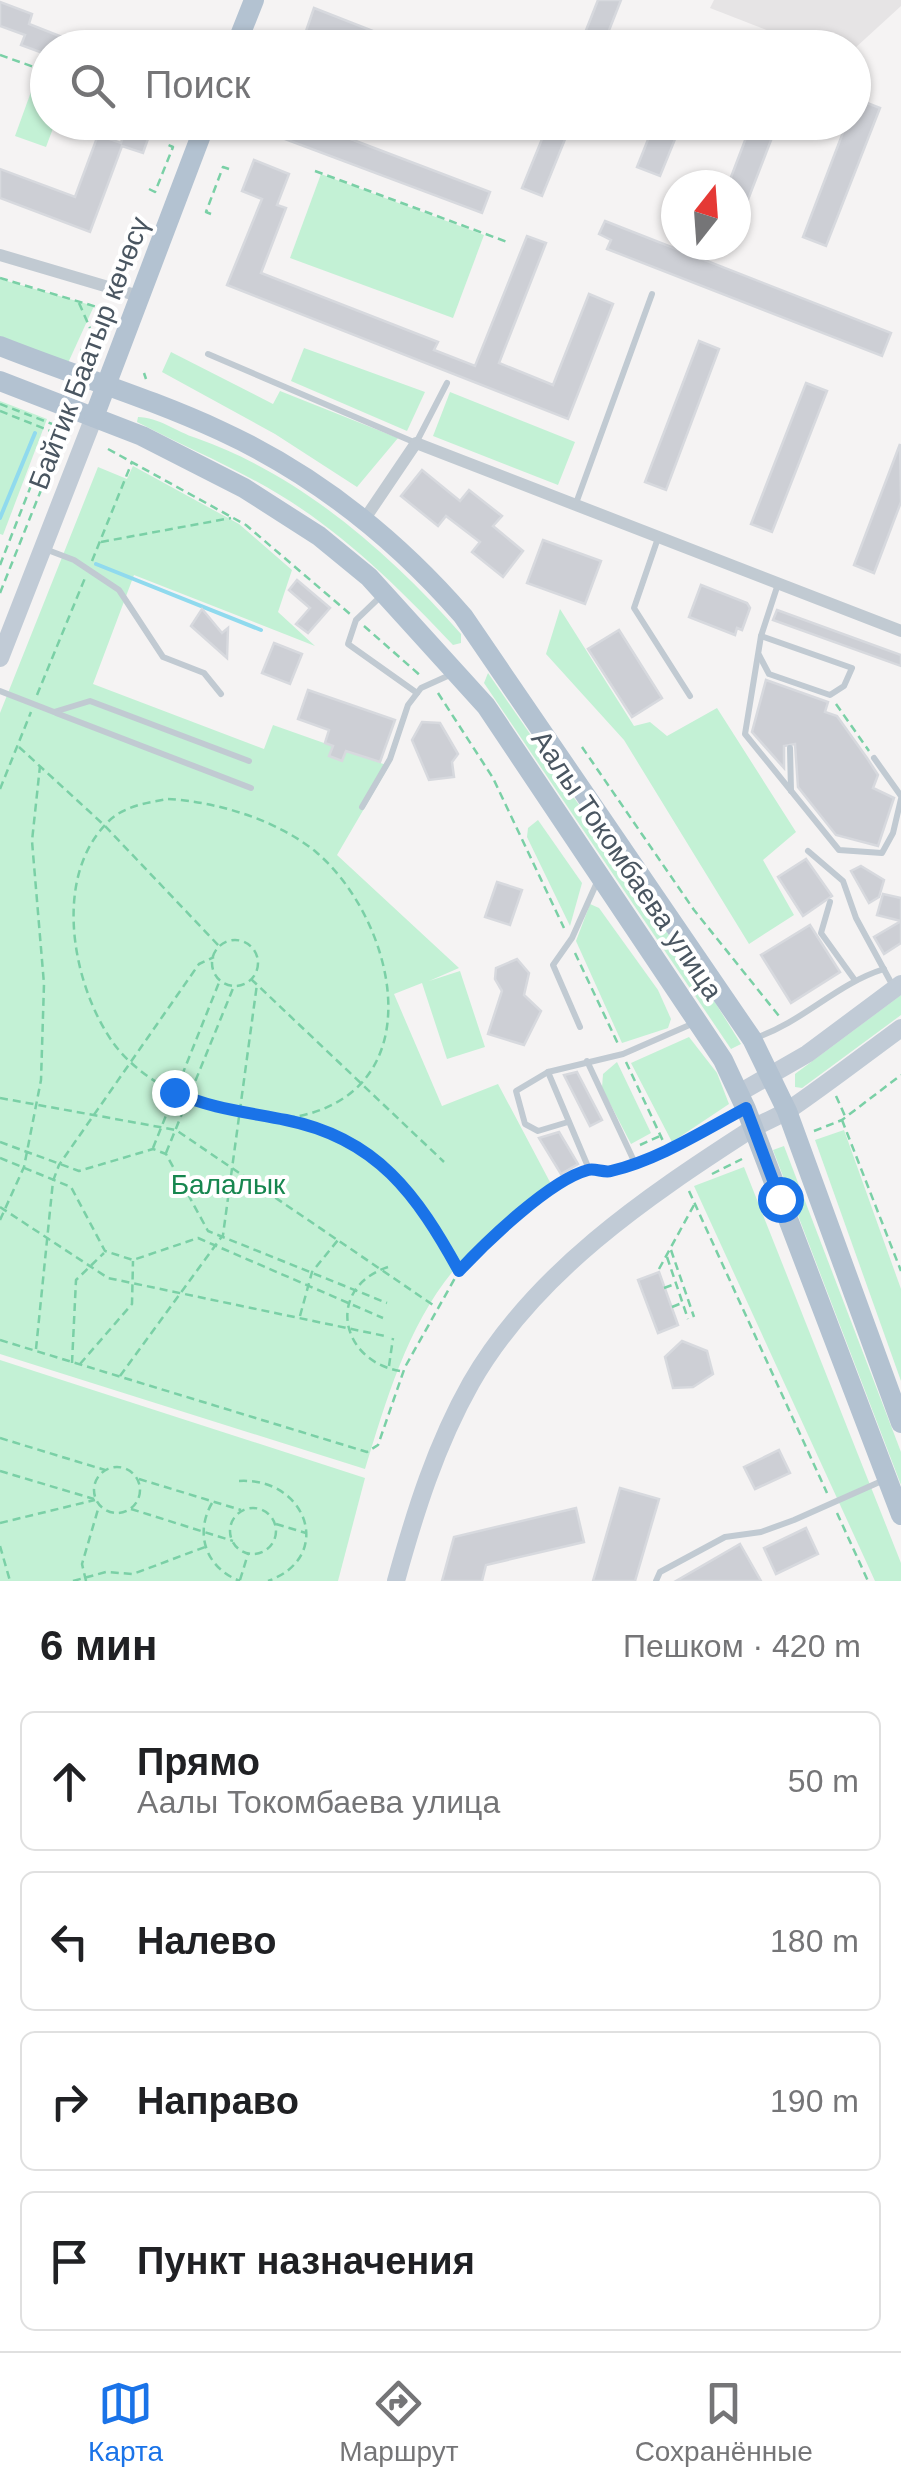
<!DOCTYPE html>
<html lang="ru">
<head>
<meta charset="utf-8">
<style>
  :root { --surface:#fff; --page:#f2f2f2; --text:#202124; --muted:#757577; --line:#e0e0e0; --accent:#1a73e8 }
  body { margin:0; font-family:Arial,sans-serif; background:var(--page); color:var(--text) }
  .compass { position:absolute; left:661px; top:170px; width:90px; height:90px; border-radius:50%; background:var(--surface); box-shadow:0 2px 8px #0004; rotate:17deg }
  .stop { position:absolute; width:30px; height:30px; margin:-22px; border:8px solid #1a73e8; border-radius:50%; background:#fff }
  .stop.end { background:#1a73e8; border-color:#fff; box-shadow:0 2px 10px #0008 }
  .list { margin:0; padding:0; list-style:none }
  h2 { display:flex; justify-content:space-between; align-items:center; height:130px; margin:0; padding:0 40px; font-size:42px }
  h2 small { font-size:32px; font-weight:400; color:var(--muted) }
  .list li { display:grid; grid-template-columns:65px 1fr auto; gap:30px; align-items:center; box-sizing:border-box; height:140px; margin:0 20px 20px; padding:0 20px; border:2px solid var(--line); border-radius:15px }
  .list b { display:block; font-size:38px; white-space:nowrap }
  .list p { margin:0; font-size:32px; white-space:nowrap; color:var(--muted) }
  .list em { font-size:32px; font-style:normal; color:var(--muted) }
  .icon { flex:none; width:55px; height:55px; fill:none; stroke:currentColor; stroke-width:2; stroke-linecap:round; stroke-linejoin:round }
  .map { position:relative; flex:none; width:901px; height:1581px; overflow:hidden }
  .search { position:absolute; background:var(--surface); box-shadow:0 2px 8px #0004; left:30px; right:30px; top:30px; height:110px; display:flex; align-items:center; gap:25px; box-sizing:border-box; padding:0 35px; border-radius:55px; color:var(--muted); font-size:38px }
  .sheet { height:770px; background:var(--surface) }
  nav { display:flex; justify-content:space-around; align-items:center; box-sizing:border-box; height:140px; border-top:2px solid var(--line); background:var(--surface); font-size:28px; color:var(--muted) }
  nav a { display:grid; justify-items:center; gap:5px }
  nav .on { color:var(--accent) }
  .map>svg:first-child { display:block }
  .education { fill:#e6e4e5 }
  .green { fill:#c3f1d5 }
  .lines { fill:none; stroke-linecap:round; stroke-linejoin:round }
  .stream { stroke:#90daee; stroke-width:4 }
  .building { fill:#cdcfd5; stroke:#d7d9de; stroke-width:2.5 }
  .path { stroke:#7ad0a6; stroke-width:2.5; stroke-dasharray:8 5; stroke-linecap:butt }
  .lane { stroke:#c1cad2; stroke-width:6 }
  .street { stroke:#c1cad2; stroke-width:12 }
  .secondary { stroke:#c1cbd6; stroke-width:18 }
  .primary { stroke:#b3c2d1; stroke-width:20 }
  .route { stroke:#1a73e8; stroke-width:12 }
  .labels { text-anchor:middle; dominant-baseline:central; stroke-width:8; stroke-linejoin:round; paint-order:stroke }
  .street-label { font-size:28px; fill:#4a5661; stroke:#fff }
  .park-label { font-size:28px; fill:#17864f; stroke:#fff }
</style>
</head>
<body>
<div class="map">
<svg width="901" height="1581" viewBox="0 0 901 1581">
  <rect width="100%" height="100%" fill="#f5f3f3"/>
  <polygon class="education" points="714,0 901,0 901,6 854,49 810,47 710,8"/>
  <g class="green">
    <polygon points="36,78 47,82 48,122 55,123 46,147 15,136"/>
    <polygon points="321,174 484,235 453,318 290,258"/>
    <polygon points="0,279 94,306 68,363 0,336"/>
    <polygon points="304,348 425,392 407,431 291,381"/>
    <polygon points="171,352 273,404 280,391 398,438 357,487 275,434 162,372"/>
    <polygon points="450,392 575,442 558,485 433,436"/>
    <polygon points="0,401 47,419 3,535 0,534"/>
    <path d="M138,417C158,417 177,432 196,438C299,474 389,552 461,634V643L453,645C401,590 346,535 280,495C234,467 185,447 137,422Z"/>
    <path d="M133,466L239,524L292,570L278,612L315,646L134,575L93,684L264,749L273,725L389,766L337,855L459,968L429,981L460,971L485,1047L447,1059L422,983L394,994L442,1106L498,1084L551,1184C517,1211 481,1237 453,1271C407,1327 386,1401 365,1469L0,1354V713L98,467L127,479Z"/>
    <polygon points="560,609 634,726 650,722 667,736 717,708 796,832 763,860 794,915 749,944 624,740 546,654"/>
    <polygon points="488,673 713,999 741,1044 731,1049 484,683"/>
    <polygon points="538,820 582,883 570,926 527,837 528,828"/>
    <polygon points="590,904 599,908 658,990 671,1019 668,1028 622,1043 576,941"/>
    <polygon points="901,995 901,1015 802,1088 795,1087 795,1074"/>
    <polygon points="689,1037 717,1073 729,1104 672,1142 631,1063"/>
    <polygon points="617,1062 651,1133 631,1144 602,1088 603,1074"/>
    <polygon points="844,1130 901,1289 901,1381 815,1140"/>
    <polygon points="784,1146 901,1452 901,1485 773,1150"/>
    <polygon points="744,1167 901,1563 901,1581 875,1581 694,1186"/>
    <polygon points="0,1360 365,1478 338,1581 0,1581"/>
  </g>
  <g class="lines">
    <g class="stream">
      <polyline points="0,518 35,433"/>
      <polyline points="96,564 261,630"/>
    </g>
  </g>
  <g class="building">
    <polygon points="598,0 621,0 602,48 579,48"/>
    <polygon points="0,2 32,14 29,24 90,48 48,48 48,55 21,45 25,35 0,26"/>
    <polygon points="314,8 414,47 414,48 347,48 306,31"/>
    <polygon points="857,99 880,108 826,246 803,237 847,122 854,122"/>
    <polygon points="128,122 154,122 143,153 122,146 90,232 0,198 0,169 75,197 98,135 121,143"/>
    <polygon points="306,122 490,192 482,213 245,124"/>
    <polygon points="549,122 572,122 542,196 522,188"/>
    <polygon points="655,122 682,122 660,176 637,167"/>
    <polygon points="752,122 778,122 744,210 736,207 736,185 728,185"/>
    <polygon points="254,160 289,174 277,205 286,208 261,273 438,342 434,350 475,366 527,236 546,243 499,363 553,385 589,294 613,304 568,419 227,285 262,199 242,191"/>
    <polygon points="605,221 891,333 882,356 607,249 611,240 599,234"/>
    <polygon points="699,341 719,349 666,490 645,482"/>
    <polygon points="806,383 827,391 772,532 751,524"/>
    <polygon points="900,444 901,502 874,573 854,565"/>
    <polygon points="422,470 460,501 469,490 502,516 493,526 523,551 503,577 472,552 480,542 446,516 438,526 401,496"/>
    <polygon points="543,540 601,561 585,604 527,583"/>
    <polygon points="297,580 330,608 308,633 296,624 310,608 289,590"/>
    <polygon points="701,585 747,603 750,608 742,630 737,628 735,635 689,617"/>
    <polygon points="202,609 222,633 228,628 227,658 191,626"/>
    <polygon points="777,610 901,655 901,666 773,620"/>
    <polygon points="619,630 662,698 632,717 588,649"/>
    <polygon points="274,643 302,654 290,684 262,673"/>
    <polygon points="766,680 828,702 825,712 837,716 867,758 878,775 873,788 894,798 878,846 836,835 798,787 795,744 784,746 784,768 752,732"/>
    <polygon points="308,690 395,720 380,762 346,751 342,761 329,756 333,746 325,743 329,730 298,719"/>
    <polygon points="422,722 440,723 447,735 458,754 452,762 454,777 429,780 412,740"/>
    <polygon points="806,859 832,896 803,916 778,877"/>
    <polygon points="861,866 884,880 879,897 869,903 851,871"/>
    <polygon points="497,882 522,890 510,925 485,917"/>
    <polygon points="883,894 901,898 901,943 884,954 874,937 901,921 877,915"/>
    <polygon points="810,925 840,972 791,1003 761,955"/>
    <polygon points="517,959 529,973 524,995 541,1011 524,1045 488,1034 502,991 495,979 496,968"/>
    <polygon points="577,1072 602,1120 590,1126 564,1075"/>
    <polygon points="559,1132 578,1164 561,1174 539,1138"/>
    <polygon points="659,1272 678,1325 658,1333 638,1280"/>
    <polygon points="682,1341 707,1351 713,1374 693,1387 673,1388 665,1357"/>
    <polygon points="779,1450 790,1473 755,1489 744,1467"/>
    <polygon points="620,1488 659,1499 635,1581 593,1581"/>
    <polygon points="576,1508 584,1542 486,1565 482,1581 442,1581 454,1537"/>
    <polygon points="806,1528 818,1554 776,1574 764,1548"/>
    <polygon points="740,1544 761,1581 676,1581"/>
  </g>
  <g class="lines">
    <g class="path">
      <polyline points="0,55 48,72"/>
      <polyline points="315,171 510,243"/>
      <polyline points="149,189 155,192 173,147 166,144"/>
      <polyline points="211,214 206,212 223,167 229,169"/>
      <polyline points="0,278 97,307"/>
      <polyline points="79,303 90,328"/>
      <polyline points="80,356 82,349 101,357"/>
      <polyline points="144,373 146,379"/>
      <polyline points="0,404 55,425"/>
      <polyline points="0,411 53,432 73,433"/>
      <polyline points="108,449 246,525 350,614"/>
      <polyline points="101,542 231,518"/>
      <polyline points="92,561 132,462"/>
      <polyline points="0,565 57,419"/>
      <polyline points="0,593 65,430"/>
      <polyline points="364,626 422,677"/>
      <polyline points="438,693 493,778 564,928"/>
      <polyline points="37,695 85,578"/>
      <polyline points="836,704 869,751"/>
      <polyline points="19,747 104,825 220,947"/>
      <polyline points="582,747 694,910 779,1016"/>
      <polyline points="0,789 31,712"/>
      <path d="M168,799C218,802 277,820 316,852C394,918 434,1083 304,1115C279,1121 255,1117 229,1112C188,1103 140,1079 114,1044C73,987 52,880 106,824C122,806 146,803 168,799Z"/>
      <circle cx="235" cy="963" r="23"/>
      <polyline points="575,953 619,1046"/>
      <polyline points="251,979 444,1162"/>
      <polyline points="626,1062 663,1141"/>
      <polyline points="836,1096 845,1116"/>
      <polyline points="0,1098 176,1130 436,1307"/>
      <path d="M284,1119C377,1143 415,1189 459,1271"/>
      <polyline points="842,1120 901,1271"/>
      <polyline points="814,1131 842,1120 901,1075"/>
      <polyline points="0,1142 79,1171 153,1149 166,1154 208,1231 387,1303"/>
      <polyline points="640,1145 660,1136"/>
      <polyline points="153,1148 220,980"/>
      <polyline points="166,1153 234,986"/>
      <polyline points="0,1158 71,1187 105,1251 133,1260 198,1238 383,1318"/>
      <polyline points="712,1174 742,1159"/>
      <polyline points="689,1191 827,1493"/>
      <polyline points="0,1207 108,1278 385,1336"/>
      <polyline points="0,1220 24,1167 41,1080 44,984 32,841 40,766"/>
      <polyline points="671,1250 694,1317"/>
      <polyline points="667,1257 688,1319"/>
      <path d="M388,1267C325,1288 340,1361 400,1371"/>
      <polyline points="659,1269 694,1205"/>
      <polyline points="664,1288 675,1284"/>
      <polyline points="672,1307 682,1303"/>
      <polyline points="300,1316 312,1272 338,1240"/>
      <polyline points="0,1340 367,1452 378,1445 405,1367 459,1271 534,1203 583,1173"/>
      <polyline points="36,1349 53,1181 59,1165 199,964 214,957"/>
      <polyline points="72,1363 76,1280 104,1253"/>
      <polyline points="80,1364 132,1304 133,1261"/>
      <polyline points="389,1366 393,1338"/>
      <polyline points="120,1376 223,1235 257,984"/>
      <polyline points="0,1438 105,1470"/>
      <circle cx="117" cy="1490" r="23"/>
      <polyline points="0,1471 94,1499"/>
      <polyline points="139,1479 241,1510"/>
      <path d="M239,1481C307,1477 335,1557 268,1581"/>
      <path d="M212,1503C194,1534 206,1568 240,1581"/>
      <circle cx="253" cy="1531" r="23"/>
      <polyline points="131,1509 233,1541"/>
      <polyline points="837,1513 868,1581"/>
      <polyline points="0,1523 95,1500"/>
      <polyline points="276,1524 306,1533"/>
      <polyline points="0,1546 10,1581"/>
      <polyline points="240,1580 248,1554"/>
      <polyline points="73,1581 106,1572 133,1574 205,1547"/>
      <polyline points="86,1581 82,1564 99,1506"/>
    </g>
    <g class="lane">
      <polyline points="208,354 416,443 447,383"/>
      <polyline points="575,506 652,294"/>
      <polyline points="658,538 634,608 690,696"/>
      <polyline points="45,549 74,560 119,590 163,657 204,673 221,694"/>
      <polyline points="778,584 761,636 745,734 839,850 882,853 893,833 901,799"/>
      <polyline points="380,597 356,620 348,644 417,693"/>
      <polyline points="759,655 769,674 830,695 844,686 852,668 761,636"/>
      <polyline points="0,691 54,712 90,701 249,761"/>
      <polyline points="56,713 251,788"/>
      <polyline points="790,748 791,791"/>
      <polyline points="874,758 901,796"/>
      <polyline points="362,807 390,759 408,705 421,688 452,674"/>
      <polyline points="808,851 843,881 856,918 894,988"/>
      <polyline points="830,902 821,933 854,979"/>
      <path d="M694,1023L623,1054L548,1072L589,1169C634,1175 701,1132 741,1111"/>
      <polyline points="580,1027 553,965 572,938 598,880"/>
      <path d="M755,1038C803,1022 836,984 884,969"/>
      <polyline points="587,1061 634,1161"/>
      <polyline points="548,1072 516,1091 525,1124 538,1131 568,1122"/>
      <polyline points="656,1581 660,1572 725,1537 761,1532 794,1520 884,1480"/>
    </g>
    <g class="street">
      <polyline points="0,255 142,297"/>
      <polyline points="364,520 416,443 901,631"/>
    </g>
    <g class="secondary">
      <polyline points="0,658 94,417"/>
      <polyline points="739,1093 807,1054 901,984"/>
      <path d="M396,1581C415,1512 436,1445 471,1383C534,1273 646,1197 750,1130C763,1122 778,1117 790,1109C828,1083 864,1055 901,1028"/>
    </g>
    <g class="primary">
      <polyline points="235,48 254,0"/>
      <path d="M0,346C73,375 150,398 221,431C314,474 396,539 463,616L752,1039L787,1111L901,1423"/>
      <polyline points="0,381 142,436 244,488 319,536 369,577 486,706 723,1060 746,1109 901,1515"/>
      <polyline points="94,417 206,122"/>
    </g>
  </g>
  <g class="lines">
    <path class="route" d="M174,1092C212,1109 247,1112 286,1120C377,1138 417,1195 459,1271C486,1242 550,1180 588,1170C595,1168 604,1173 611,1171C658,1160 703,1131 746,1108L780,1199"/>
  </g>
  <g class="labels">
    <g class="street-label">
      <text transform="translate(89 353) rotate(-69)">Байтик Баатыр көчөсү</text>
      <text transform="translate(627 865) rotate(56)">Аалы Токомбаева улица</text>
    </g>
    <g class="park-label">
      <text x="228" y="1184">Балалык</text>
    </g>
  </g>
</svg>
<svg class="compass" viewBox="-18 -18 36 36"><path d="M0-13l5 13h-10z" fill="#e53935"/><path d="M0 13l5-13h-10z" fill="#757577"/></svg>
<div class="stop" style="left:780px;top:1199px"></div>
<div class="stop end" style="left:174px;top:1092px"></div>
<div class="search"><svg class="icon" aria-label="search" viewBox="0 0 24 24"><circle cx="10" cy="10" r="6"/><path d="M15 15l6 6"/></svg>Поиск</div>
</div>
<section class="sheet">
<h2>6 мин<small>Пешком · 420 m</small></h2>
<ul class="list">
<li><svg class="icon" aria-label="ahead" viewBox="0 0 24 24"><path d="M12 20V5M6 11l6-6 6 6"/></svg><div><b>Прямо</b><p>Аалы Токомбаева улица</p></div><em>50 m</em></li>
<li><svg class="icon" aria-label="left" viewBox="0 0 24 24"><path d="M17 20v-9H6M10 6l-5 5 5 5"/></svg><div><b>Налево</b></div><em>180 m</em></li>
<li><svg class="icon" aria-label="right" viewBox="0 0 24 24"><path d="M7 20v-9h11M14 6l5 5-5 5"/></svg><div><b>Направо</b></div><em>190 m</em></li>
<li><svg class="icon" aria-label="arrive" viewBox="0 0 24 24"><path d="M6 21V4h12l-3 4 3 4H6"/></svg><div><b>Пункт назначения</b></div></li>
</ul>
</section>
<nav>
<a class="on"><svg class="icon" aria-label="map" viewBox="0 0 24 24"><path d="M3 6l6-2 6 2 6-2v14l-6 2-6-2-6 2zM9 4v14M15 6v14"/></svg>Карта</a>
<a><svg class="icon" aria-label="directions" viewBox="0 0 24 24"><path d="M12 3l9 9-9 9-9-9zM9 14v-3h6M13 9l2 2-2 2"/></svg>Маршрут</a>
<a><svg class="icon" aria-label="saved" viewBox="0 0 24 24"><path d="M7 4h10v16l-5-4-5 4z"/></svg>Сохранённые</a>
</nav>
</body>
</html>
